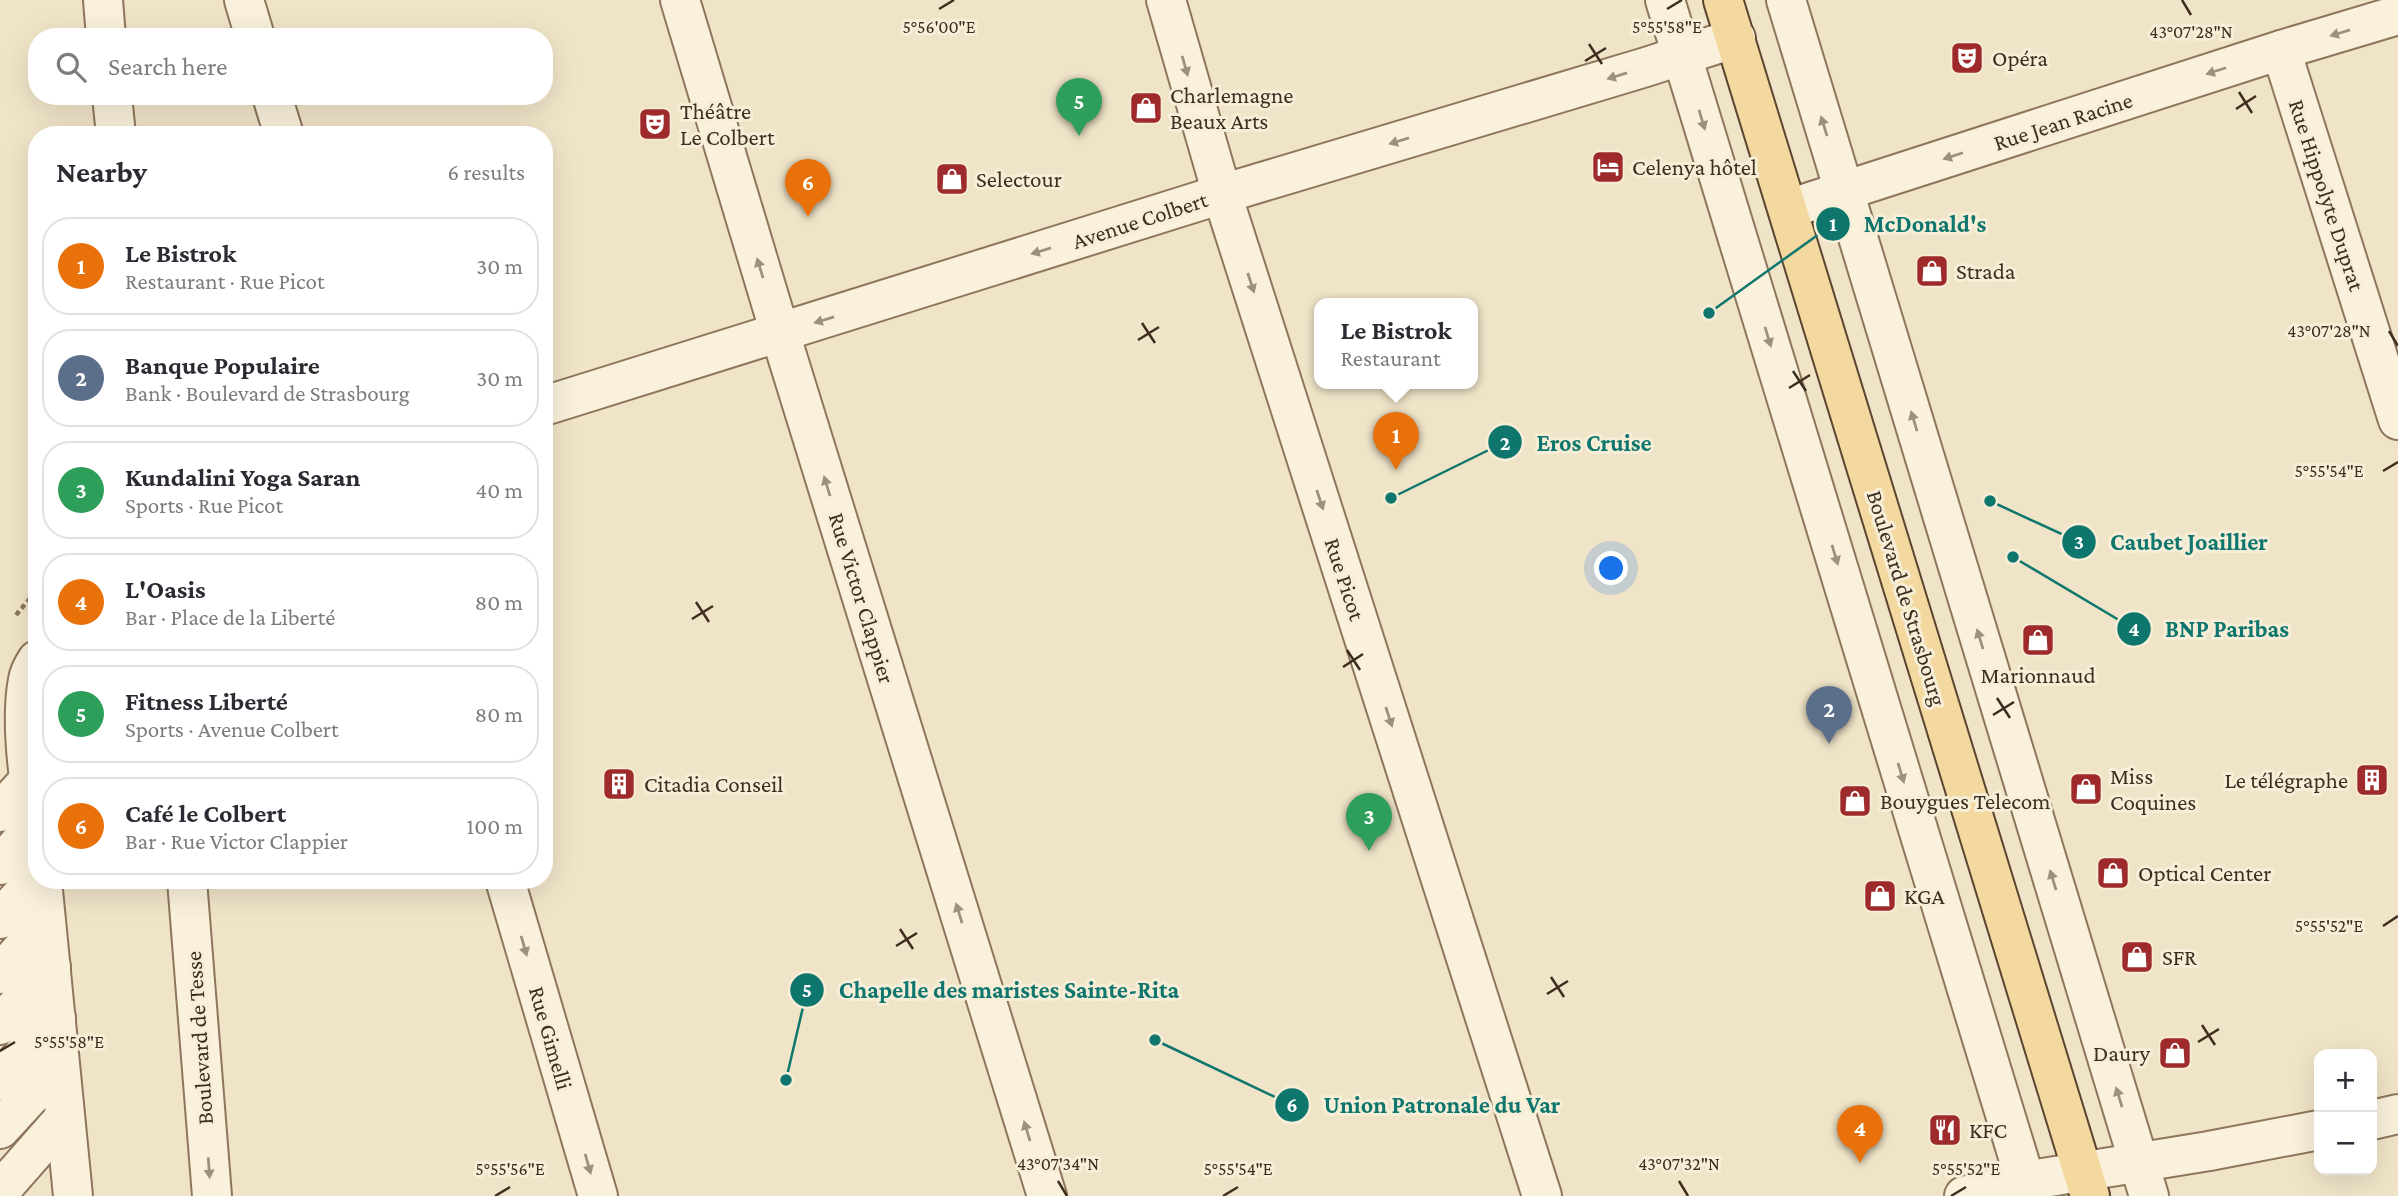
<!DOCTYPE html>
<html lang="en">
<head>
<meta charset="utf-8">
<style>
  :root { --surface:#fff; --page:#f2f2f3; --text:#2b2b33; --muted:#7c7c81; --line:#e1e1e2; --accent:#0b8043 }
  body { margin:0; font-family:"Crimson Pro",serif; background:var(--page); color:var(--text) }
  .controls { position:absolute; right:21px; bottom:21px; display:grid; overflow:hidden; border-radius:14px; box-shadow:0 7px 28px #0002 }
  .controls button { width:63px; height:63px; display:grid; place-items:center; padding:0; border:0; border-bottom:2px solid var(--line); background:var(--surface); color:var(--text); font:35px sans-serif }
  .you { position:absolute; left:1612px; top:569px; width:24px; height:24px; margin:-18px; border:5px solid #fff; border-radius:50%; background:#1a73e8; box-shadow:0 0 0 10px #1a73e833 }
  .badge { display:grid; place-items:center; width:46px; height:46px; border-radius:50%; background:var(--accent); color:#fff; font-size:23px; font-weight:700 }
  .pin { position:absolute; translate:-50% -58px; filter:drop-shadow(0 2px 4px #0008) }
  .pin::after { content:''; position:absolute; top:37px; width:24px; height:21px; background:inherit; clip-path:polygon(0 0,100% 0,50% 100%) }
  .popup { position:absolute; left:1314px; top:298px; width:164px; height:91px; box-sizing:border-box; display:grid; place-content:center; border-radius:14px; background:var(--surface); filter:drop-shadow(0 2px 5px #0005); font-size:23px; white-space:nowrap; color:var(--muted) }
  .popup b { font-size:26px; color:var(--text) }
  .popup::after { content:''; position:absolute; left:50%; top:100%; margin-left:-14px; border:14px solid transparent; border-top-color:var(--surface) }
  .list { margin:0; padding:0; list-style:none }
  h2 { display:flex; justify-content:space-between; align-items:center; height:91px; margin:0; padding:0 28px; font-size:30px }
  h2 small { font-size:23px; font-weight:400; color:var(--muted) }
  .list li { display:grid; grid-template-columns:46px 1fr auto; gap:21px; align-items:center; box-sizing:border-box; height:98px; margin:0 14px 14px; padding:0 14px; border:2px solid var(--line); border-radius:28px }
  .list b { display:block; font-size:26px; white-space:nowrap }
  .list p { margin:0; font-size:23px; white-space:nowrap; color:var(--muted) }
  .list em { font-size:23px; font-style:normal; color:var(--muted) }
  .icon { flex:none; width:38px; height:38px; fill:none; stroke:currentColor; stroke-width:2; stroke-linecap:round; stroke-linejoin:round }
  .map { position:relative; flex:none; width:2398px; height:1196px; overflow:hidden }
  .search { position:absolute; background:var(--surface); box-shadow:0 7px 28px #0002; left:28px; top:28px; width:525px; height:77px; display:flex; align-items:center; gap:18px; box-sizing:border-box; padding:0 24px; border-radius:28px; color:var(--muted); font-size:26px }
  .panel { position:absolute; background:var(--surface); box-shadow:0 7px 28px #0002; left:28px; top:126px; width:525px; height:763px; border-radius:28px }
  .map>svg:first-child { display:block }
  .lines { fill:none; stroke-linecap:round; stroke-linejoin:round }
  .minor-casing { stroke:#8d765c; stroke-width:42 }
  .major-casing { stroke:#5b4430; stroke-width:42 }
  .path { stroke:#8d765c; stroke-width:4.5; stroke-dasharray:5 3.5; stroke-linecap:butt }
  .minor { stroke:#faf1dc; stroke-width:38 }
  .major { stroke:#f3d9a0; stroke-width:38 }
  .oneway { fill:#9c907e }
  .ticks { fill:none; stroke:#3d2e20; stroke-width:2.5 }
  .labels { text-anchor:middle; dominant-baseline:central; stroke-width:6; stroke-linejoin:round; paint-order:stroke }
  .poi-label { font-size:23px; fill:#3d2e20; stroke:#f7eed8; text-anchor:start }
  .street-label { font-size:23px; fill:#3d2e20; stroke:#f7eed8 }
  .ticks-label { font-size:18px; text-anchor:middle; fill:#3d2e20; stroke:#f7eed8; stroke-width:6; stroke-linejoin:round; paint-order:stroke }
  .leader { fill:none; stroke:#0f766e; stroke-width:2.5 }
  .callout-dot { fill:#0f766e; stroke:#f7eed8; stroke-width:2.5 }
  .mark-label { font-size:21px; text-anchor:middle; font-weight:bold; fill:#fff }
  .callout-label { font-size:24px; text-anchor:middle; font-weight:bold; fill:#0f766e; stroke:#f7eed8; stroke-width:6; stroke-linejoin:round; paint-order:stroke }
</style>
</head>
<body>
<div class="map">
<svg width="2398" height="1196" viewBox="0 0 2398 1196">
  <rect width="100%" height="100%" fill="#f0e4c8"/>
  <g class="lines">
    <defs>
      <g id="minor">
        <polyline points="103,0 106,37"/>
        <polyline points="244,0 255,37"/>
        <polyline points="680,0 780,333 1047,1196"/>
        <polyline points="1166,0 1222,194 1542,1196"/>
        <polyline points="1665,0 2030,1196"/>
        <polyline points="1786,0 2149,1196"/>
        <polyline points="2281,50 2398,420"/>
        <polyline points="112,96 116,135"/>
        <polyline points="272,96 284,135"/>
        <polyline points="1788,209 2281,50 2398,15"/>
        <polyline points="544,406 1222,194 1646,67 1736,38"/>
        <path d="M37,660C33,666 29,673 28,680C19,726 31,792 37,839"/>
        <polyline points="0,812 31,778"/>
        <polyline points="0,865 35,826"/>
        <polyline points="42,880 73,1196"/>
        <polyline points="187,880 212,1196"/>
        <polyline points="505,880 598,1196"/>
        <polyline points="0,919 37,878"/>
        <polyline points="0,974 46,922"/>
        <polyline points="0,1025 51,967"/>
        <polyline points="0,1081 56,1018"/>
        <polyline points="2372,1120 2398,1114"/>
        <polyline points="0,1129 59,1065"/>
        <polyline points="0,1191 65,1117"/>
        <polyline points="1964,1196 2025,1181 2209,1151 2319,1130"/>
      </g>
      <polyline id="major" points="1723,0 2090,1196"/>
    </defs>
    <use href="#minor" class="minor-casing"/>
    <use href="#major" class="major-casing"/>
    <polyline class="path" points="16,615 37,590"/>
    <use href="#minor" class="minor"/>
    <use href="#major" class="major"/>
  </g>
  <defs><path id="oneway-solid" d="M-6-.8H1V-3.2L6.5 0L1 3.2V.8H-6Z" transform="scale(1.75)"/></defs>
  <g class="oneway">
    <use href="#oneway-solid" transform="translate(2340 33) rotate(163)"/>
    <use href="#oneway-solid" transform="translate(1185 66) rotate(74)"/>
    <use href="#oneway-solid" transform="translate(2216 71) rotate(162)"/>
    <use href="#oneway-solid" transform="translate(1617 76) rotate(163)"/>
    <use href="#oneway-solid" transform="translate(1702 120) rotate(73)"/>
    <use href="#oneway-solid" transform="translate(1824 126) rotate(-107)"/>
    <use href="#oneway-solid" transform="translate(1399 141) rotate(163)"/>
    <use href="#oneway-solid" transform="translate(1953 156) rotate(162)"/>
    <use href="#oneway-solid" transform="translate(1041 251) rotate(163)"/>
    <use href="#oneway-solid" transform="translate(760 268) rotate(-107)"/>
    <use href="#oneway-solid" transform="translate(1251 283) rotate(72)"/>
    <use href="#oneway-solid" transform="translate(824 320) rotate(163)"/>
    <use href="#oneway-solid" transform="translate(1768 337) rotate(73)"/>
    <use href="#oneway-solid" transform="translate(1914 421) rotate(-107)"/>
    <use href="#oneway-solid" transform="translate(827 486) rotate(-107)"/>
    <use href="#oneway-solid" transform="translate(1320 500) rotate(72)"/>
    <use href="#oneway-solid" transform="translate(1835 555) rotate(73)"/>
    <use href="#oneway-solid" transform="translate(1980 639) rotate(-107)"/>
    <use href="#oneway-solid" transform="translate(1389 717) rotate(72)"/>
    <use href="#oneway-solid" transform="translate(1901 773) rotate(73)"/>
    <use href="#oneway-solid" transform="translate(2053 880) rotate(-107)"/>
    <use href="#oneway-solid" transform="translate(959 913) rotate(-107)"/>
    <use href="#oneway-solid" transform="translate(524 946) rotate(74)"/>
    <use href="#oneway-solid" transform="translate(2119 1097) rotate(-107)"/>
    <use href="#oneway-solid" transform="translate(1027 1131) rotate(-107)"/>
    <use href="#oneway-solid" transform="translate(588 1164) rotate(74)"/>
    <use href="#oneway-solid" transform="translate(209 1168) rotate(86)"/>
  </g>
  <path class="ticks" d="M2182,0L2191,15M939,9L954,0M1667,9L1682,0M1589,44L1602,64M1585,61L1606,48M2239,92L2252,113M2236,109L2256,96M1142,323L1155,343M2389,331L2398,346M1138,340L1159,327M1793,371L1806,391M1789,388L1810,375M2383,471L2398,462M696,602L709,622M692,619L713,606M1347,650L1360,670M1343,667L1363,654M1997,698L2010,718M1993,715L2014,702M2383,926L2398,916M900,929L913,949M896,946L917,933M1551,977L1564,997M1547,994L1568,981M2202,1025L2215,1045M2198,1042L2219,1029M0,1051L15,1042M1058,1181L1067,1196M1679,1181L1688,1196M495,1196L510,1187M1223,1196L1238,1187M1951,1196L1966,1187"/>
  <defs>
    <symbol id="theatre-square" viewBox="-11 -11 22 22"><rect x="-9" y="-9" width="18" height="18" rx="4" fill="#9e2a2b" stroke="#f7eed8"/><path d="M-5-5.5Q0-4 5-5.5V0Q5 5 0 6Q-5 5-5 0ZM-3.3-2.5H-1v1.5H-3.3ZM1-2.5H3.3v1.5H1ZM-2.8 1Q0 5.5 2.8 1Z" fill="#fff"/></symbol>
    <symbol id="shop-square" viewBox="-11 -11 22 22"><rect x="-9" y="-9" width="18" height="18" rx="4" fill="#9e2a2b" stroke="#f7eed8"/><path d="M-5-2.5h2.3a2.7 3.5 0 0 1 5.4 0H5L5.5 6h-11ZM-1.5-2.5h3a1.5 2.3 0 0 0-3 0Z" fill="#fff"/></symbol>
    <symbol id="hotel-square" viewBox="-11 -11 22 22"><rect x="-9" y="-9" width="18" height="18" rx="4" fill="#9e2a2b" stroke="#f7eed8"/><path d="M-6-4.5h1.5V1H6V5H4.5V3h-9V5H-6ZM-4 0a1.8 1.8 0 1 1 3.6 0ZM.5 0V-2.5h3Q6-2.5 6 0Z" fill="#fff"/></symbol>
    <symbol id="building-square" viewBox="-11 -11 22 22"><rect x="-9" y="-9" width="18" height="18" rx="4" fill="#9e2a2b" stroke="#f7eed8"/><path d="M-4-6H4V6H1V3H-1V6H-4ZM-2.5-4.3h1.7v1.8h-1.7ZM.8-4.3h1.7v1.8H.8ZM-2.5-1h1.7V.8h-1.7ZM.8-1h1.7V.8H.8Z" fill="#fff"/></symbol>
    <symbol id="restaurant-square" viewBox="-11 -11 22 22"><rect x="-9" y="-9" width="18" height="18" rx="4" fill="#9e2a2b" stroke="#f7eed8"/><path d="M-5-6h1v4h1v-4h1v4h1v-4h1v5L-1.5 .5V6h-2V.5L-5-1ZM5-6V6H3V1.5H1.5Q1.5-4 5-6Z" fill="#fff"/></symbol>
  </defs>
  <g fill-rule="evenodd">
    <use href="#theatre-square" x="1948" y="39" width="38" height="38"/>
    <use href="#shop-square" x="1127" y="89" width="38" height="38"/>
    <use href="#theatre-square" x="636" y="105" width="38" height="38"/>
    <use href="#hotel-square" x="1589" y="148" width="38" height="38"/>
    <use href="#shop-square" x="933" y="160" width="38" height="38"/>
    <use href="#shop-square" x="1913" y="252" width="38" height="38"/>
    <use href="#shop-square" x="2019" y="621" width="38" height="38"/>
    <use href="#building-square" x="2353" y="761" width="38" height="38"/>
    <use href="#building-square" x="600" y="765" width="38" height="38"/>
    <use href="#shop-square" x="2067" y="770" width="38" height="38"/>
    <use href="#shop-square" x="1836" y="782" width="38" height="38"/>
    <use href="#shop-square" x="2094" y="854" width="38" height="38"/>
    <use href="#shop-square" x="1861" y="877" width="38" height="38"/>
    <use href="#shop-square" x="2118" y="938" width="38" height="38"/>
    <use href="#shop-square" x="2156" y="1034" width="38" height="38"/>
    <use href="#restaurant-square" x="1926" y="1111" width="38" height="38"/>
  </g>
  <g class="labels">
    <g class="poi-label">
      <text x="1992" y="58">Opéra</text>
      <text x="1170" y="95">Charlemagne<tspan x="1170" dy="26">Beaux Arts</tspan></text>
      <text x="680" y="111">Théâtre<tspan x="680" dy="26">Le Colbert</tspan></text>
      <text x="1632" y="167">Celenya hôtel</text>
      <text x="976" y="179">Selectour</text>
      <text x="1956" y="271">Strada</text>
      <text x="2038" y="675" text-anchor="middle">Marionnaud</text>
      <text x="2110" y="776">Miss<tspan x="2110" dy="26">Coquines</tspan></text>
      <text x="2348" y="780" text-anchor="end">Le télégraphe</text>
      <text x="644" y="784">Citadia Conseil</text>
      <text x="1880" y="801">Bouygues Telecom</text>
      <text x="2138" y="873">Optical Center</text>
      <text x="1904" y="896">KGA</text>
      <text x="2162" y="957">SFR</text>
      <text x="2150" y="1053" text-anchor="end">Daury</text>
      <text x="1969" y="1130">KFC</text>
    </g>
    <g class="street-label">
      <text transform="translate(2063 121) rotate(-18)">Rue Jean Racine</text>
      <text transform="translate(2327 195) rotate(72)">Rue Hippolyte Duprat</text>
      <text transform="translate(1140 220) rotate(-18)">Avenue Colbert</text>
      <text transform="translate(1345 579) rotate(72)">Rue Picot</text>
      <text transform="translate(862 598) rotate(73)">Rue Victor Clappier</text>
      <text transform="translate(1907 598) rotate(73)">Boulevard de Strasbourg</text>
      <text transform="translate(199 1038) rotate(-94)">Boulevard de Tesse</text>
      <text transform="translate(551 1038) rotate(74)">Rue Gimelli</text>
    </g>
  </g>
  <g class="ticks-label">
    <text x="939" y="33">5°56'00"E</text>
    <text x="1667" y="33">5°55'58"E</text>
    <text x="2191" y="38">43°07'28"N</text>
    <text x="2329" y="337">43°07'28"N</text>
    <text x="2329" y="477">5°55'54"E</text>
    <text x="2329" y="932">5°55'52"E</text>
    <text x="69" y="1048">5°55'58"E</text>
    <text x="1058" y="1170">43°07'34"N</text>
    <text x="1679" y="1170">43°07'32"N</text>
    <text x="510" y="1175">5°55'56"E</text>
    <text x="1238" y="1175">5°55'54"E</text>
    <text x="1966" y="1175">5°55'52"E</text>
  </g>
  <path class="leader" d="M1709 313L1833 224M1391 498L1505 442M1990 501L2079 542M2013 557L2134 629M786 1080L807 990M1155 1040L1292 1105"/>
  <g class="callout-dot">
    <circle cx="1709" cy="313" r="7"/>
    <circle cx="1391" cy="498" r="7"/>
    <circle cx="1990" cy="501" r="7"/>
    <circle cx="2013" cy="557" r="7"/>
    <circle cx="786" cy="1080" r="7"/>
    <circle cx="1155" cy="1040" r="7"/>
    <circle cx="1833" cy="224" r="18"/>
    <circle cx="1505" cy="442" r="18"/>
    <circle cx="2079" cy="542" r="18"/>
    <circle cx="2134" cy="629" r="18"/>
    <circle cx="807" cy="990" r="18"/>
    <circle cx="1292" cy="1105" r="18"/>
  </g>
  <g class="mark-label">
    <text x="1833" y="231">1</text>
    <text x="1505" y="450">2</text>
    <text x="2079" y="549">3</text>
    <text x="2134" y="636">4</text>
    <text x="807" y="997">5</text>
    <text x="1292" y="1112">6</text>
  </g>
  <g class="callout-label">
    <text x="1925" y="232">McDonald's</text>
    <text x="1594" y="451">Eros Cruise</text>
    <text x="2189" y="550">Caubet Joaillier</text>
    <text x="2227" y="637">BNP Paribas</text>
    <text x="1009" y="998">Chapelle des maristes Sainte-Rita</text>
    <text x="1442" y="1113">Union Patronale du Var</text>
  </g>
</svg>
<div class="controls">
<button>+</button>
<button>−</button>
</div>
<div class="you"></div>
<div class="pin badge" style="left:1396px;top:470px;background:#e8710a">1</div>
<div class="popup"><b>Le Bistrok</b>Restaurant</div>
<div class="pin badge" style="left:1829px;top:744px;background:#5c6f8a">2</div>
<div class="pin badge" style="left:1369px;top:851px;background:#2e9e5b">3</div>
<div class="pin badge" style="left:1860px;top:1163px;background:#e8710a">4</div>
<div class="pin badge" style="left:1079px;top:136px;background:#2e9e5b">5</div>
<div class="pin badge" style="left:808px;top:217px;background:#e8710a">6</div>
<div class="search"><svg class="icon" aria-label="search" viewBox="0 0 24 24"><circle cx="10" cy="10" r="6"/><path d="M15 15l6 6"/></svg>Search here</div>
<section class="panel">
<h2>Nearby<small>6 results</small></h2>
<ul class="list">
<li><span class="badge" style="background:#e8710a">1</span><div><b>Le Bistrok</b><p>Restaurant · Rue Picot</p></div><em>30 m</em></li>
<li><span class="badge" style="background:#5c6f8a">2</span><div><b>Banque Populaire</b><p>Bank · Boulevard de Strasbourg</p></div><em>30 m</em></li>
<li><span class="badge" style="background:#2e9e5b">3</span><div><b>Kundalini Yoga Saran</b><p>Sports · Rue Picot</p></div><em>40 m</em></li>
<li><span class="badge" style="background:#e8710a">4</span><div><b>L'Oasis</b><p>Bar · Place de la Liberté</p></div><em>80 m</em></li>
<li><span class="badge" style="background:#2e9e5b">5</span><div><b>Fitness Liberté</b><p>Sports · Avenue Colbert</p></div><em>80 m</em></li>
<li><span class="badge" style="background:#e8710a">6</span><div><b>Café le Colbert</b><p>Bar · Rue Victor Clappier</p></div><em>100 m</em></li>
</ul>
</section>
</div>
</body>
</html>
